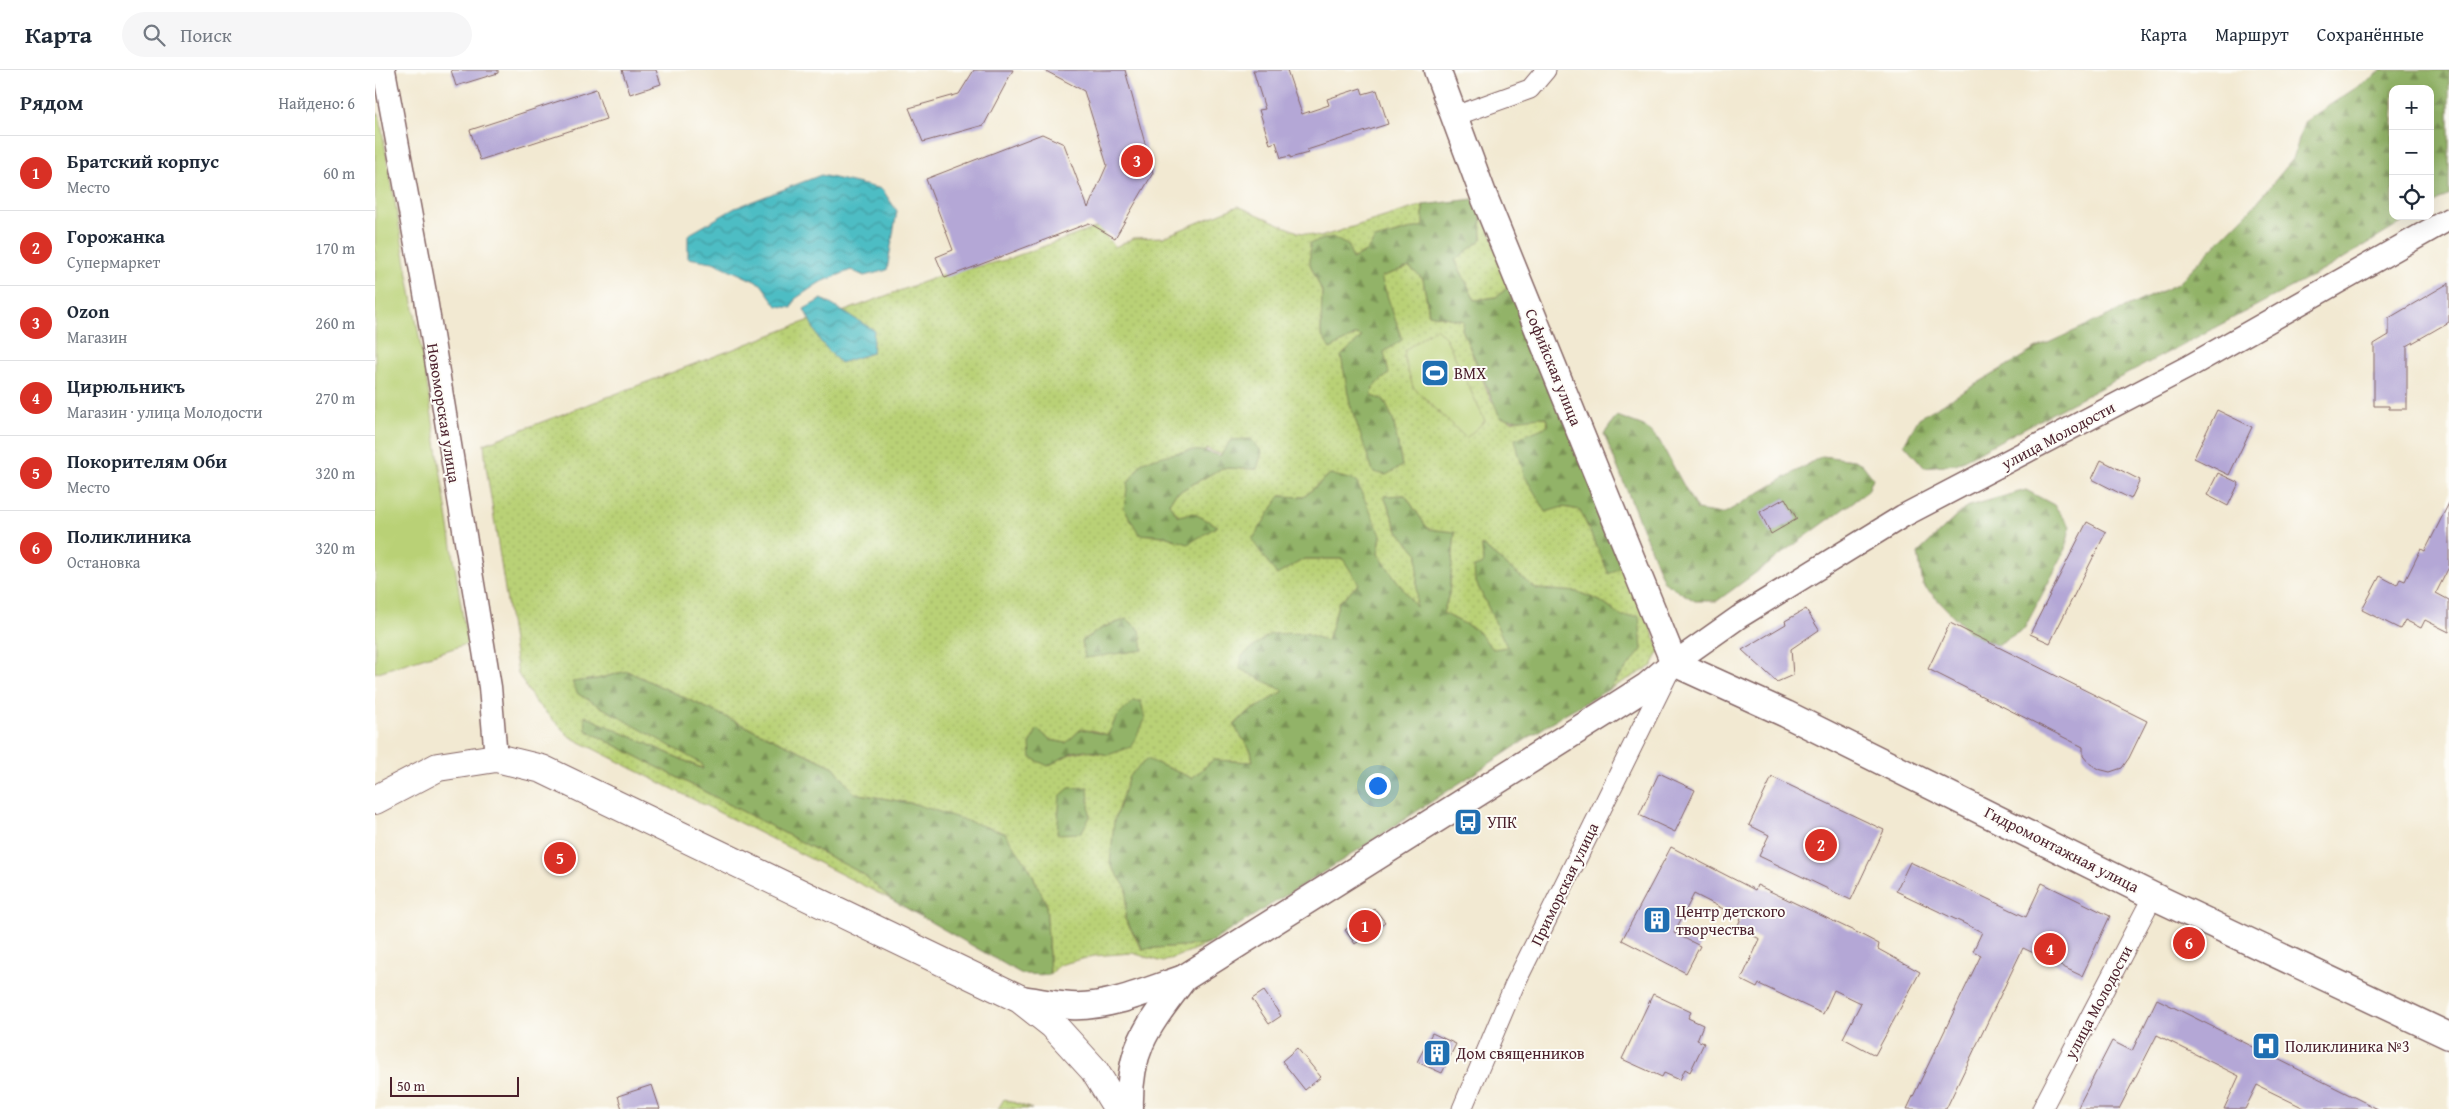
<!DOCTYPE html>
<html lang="ru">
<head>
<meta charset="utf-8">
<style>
  :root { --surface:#fff; --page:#f6f6f7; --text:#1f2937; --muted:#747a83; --line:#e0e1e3; --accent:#d93025 }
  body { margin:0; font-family:"Gentium Book Plus",serif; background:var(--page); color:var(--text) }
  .controls { position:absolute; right:15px; top:15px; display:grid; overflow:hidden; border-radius:10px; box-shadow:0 5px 20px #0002 }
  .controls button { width:45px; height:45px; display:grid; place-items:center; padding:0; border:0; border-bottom:1px solid var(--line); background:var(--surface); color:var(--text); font:25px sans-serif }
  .scale { position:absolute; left:15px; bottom:12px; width:129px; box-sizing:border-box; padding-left:5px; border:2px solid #4a1f2b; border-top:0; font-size:14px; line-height:18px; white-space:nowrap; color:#4a1f2b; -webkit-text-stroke:4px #fdfcf7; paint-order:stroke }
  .you { position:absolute; left:1002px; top:715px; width:18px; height:18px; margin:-12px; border:4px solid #fff; border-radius:50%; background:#1a73e8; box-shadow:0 0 0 8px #1a73e833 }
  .badge { display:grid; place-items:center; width:32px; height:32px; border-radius:50%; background:var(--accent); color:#fff; font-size:16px; font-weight:700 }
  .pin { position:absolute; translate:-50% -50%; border:2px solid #fff; box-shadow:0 1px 5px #0006 }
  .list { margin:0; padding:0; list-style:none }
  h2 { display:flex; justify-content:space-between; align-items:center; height:65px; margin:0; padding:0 20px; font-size:21px }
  h2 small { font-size:16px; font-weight:400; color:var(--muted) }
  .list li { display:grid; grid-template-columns:32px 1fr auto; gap:15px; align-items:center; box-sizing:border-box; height:75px; padding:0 20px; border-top:1px solid var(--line) }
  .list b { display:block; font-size:19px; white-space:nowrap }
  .list p { margin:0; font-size:16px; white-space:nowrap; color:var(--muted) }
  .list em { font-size:16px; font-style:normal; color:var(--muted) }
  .icon { flex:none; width:28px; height:28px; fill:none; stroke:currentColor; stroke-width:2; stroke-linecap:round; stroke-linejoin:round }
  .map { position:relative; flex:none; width:2074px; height:1039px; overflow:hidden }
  header { display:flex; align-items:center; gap:30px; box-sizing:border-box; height:70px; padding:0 25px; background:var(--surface); border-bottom:1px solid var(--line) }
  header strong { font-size:24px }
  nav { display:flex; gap:28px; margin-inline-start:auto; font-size:18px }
  .search { width:350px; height:45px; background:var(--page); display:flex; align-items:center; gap:12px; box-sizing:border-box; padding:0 18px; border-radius:28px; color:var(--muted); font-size:19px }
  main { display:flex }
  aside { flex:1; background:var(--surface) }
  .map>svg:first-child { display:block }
  .grass { fill:url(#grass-dots); stroke:#827850; fill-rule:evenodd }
  .forest { fill:url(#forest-firs); stroke:#6e6949 }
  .park { fill:#b9d176; stroke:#827850 }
  .water { fill:url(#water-waves); stroke:#4c6e78 }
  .building { fill:#b4a7d6 }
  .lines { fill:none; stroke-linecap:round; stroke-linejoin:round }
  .minor-casing { stroke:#856665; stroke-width:21 }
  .tertiary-casing { stroke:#856665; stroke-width:25 }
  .secondary-casing { stroke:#856665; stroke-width:29 }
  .trunk-casing { stroke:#856665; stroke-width:30 }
  .minor { stroke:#fff; stroke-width:19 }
  .tertiary { stroke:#fff; stroke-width:22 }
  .secondary { stroke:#fff; stroke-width:26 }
  .trunk { stroke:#fff; stroke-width:28 }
  .labels { text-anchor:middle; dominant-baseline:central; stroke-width:4; stroke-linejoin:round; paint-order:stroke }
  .street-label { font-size:16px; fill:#4a1f2b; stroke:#fdfcf7 }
  .poi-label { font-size:16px; fill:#4a1f2b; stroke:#fdfcf7; text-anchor:start }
</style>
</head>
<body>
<header>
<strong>Карта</strong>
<div class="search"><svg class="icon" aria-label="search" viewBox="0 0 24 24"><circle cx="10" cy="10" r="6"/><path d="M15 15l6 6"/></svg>Поиск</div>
<nav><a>Карта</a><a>Маршрут</a><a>Сохранённые</a></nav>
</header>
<main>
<aside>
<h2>Рядом<small>Найдено: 6</small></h2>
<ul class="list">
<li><span class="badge">1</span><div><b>Братский корпус</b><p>Место</p></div><em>60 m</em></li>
<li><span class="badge">2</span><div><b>Горожанка</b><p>Супермаркет</p></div><em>170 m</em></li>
<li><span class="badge">3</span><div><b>Ozon</b><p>Магазин</p></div><em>260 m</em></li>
<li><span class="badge">4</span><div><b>Цирюльникъ</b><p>Магазин · улица Молодости</p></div><em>270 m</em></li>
<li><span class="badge">5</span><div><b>Покорителям Оби</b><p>Место</p></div><em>320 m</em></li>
<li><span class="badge">6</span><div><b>Поликлиника</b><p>Остановка</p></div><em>320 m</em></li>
</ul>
</aside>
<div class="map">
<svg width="2074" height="1039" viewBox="0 0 2074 1039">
  <defs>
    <pattern id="grass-dots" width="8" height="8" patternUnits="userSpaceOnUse" patternTransform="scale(1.25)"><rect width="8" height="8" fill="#b9d176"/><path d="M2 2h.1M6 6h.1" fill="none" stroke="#a1b366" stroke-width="1.8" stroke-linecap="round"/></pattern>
    <pattern id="forest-firs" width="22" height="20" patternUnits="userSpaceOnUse" patternTransform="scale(1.25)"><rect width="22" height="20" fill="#92b367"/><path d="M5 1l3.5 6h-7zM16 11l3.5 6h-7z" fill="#799155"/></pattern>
    <pattern id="water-waves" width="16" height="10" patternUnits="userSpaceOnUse" patternTransform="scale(1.25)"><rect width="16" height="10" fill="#4ebdc4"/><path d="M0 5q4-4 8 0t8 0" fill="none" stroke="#43999f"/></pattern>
  </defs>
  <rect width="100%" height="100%" fill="#fdfcf7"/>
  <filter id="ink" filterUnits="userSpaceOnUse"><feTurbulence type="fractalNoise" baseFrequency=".02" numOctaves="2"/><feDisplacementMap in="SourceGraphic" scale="10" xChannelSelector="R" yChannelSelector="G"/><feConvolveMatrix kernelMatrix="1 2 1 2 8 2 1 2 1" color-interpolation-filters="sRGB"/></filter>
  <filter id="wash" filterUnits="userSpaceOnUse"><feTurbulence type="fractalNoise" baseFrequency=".0096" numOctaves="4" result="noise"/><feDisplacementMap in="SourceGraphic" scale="20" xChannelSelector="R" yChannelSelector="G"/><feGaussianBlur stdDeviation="1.12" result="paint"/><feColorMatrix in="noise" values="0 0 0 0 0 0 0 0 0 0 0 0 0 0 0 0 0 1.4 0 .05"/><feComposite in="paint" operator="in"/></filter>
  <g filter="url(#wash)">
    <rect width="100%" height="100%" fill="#f2e9d2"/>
    <g class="grass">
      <path d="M1048,135V156L1000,169L991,182L976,189L935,194L947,221L946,264L955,279L981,264L987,268L966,286L1027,396L1018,349L1009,330L997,326L998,317L1009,282L1013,231L1006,207L1034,197L1048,209L1054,244L1089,251L1087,259L1116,330L1136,351L1155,347H1171L1188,437L1205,440L1234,504L1244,483L1285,580L1277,596L1233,620L1249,600L1246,546L1225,531L1203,522L1161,519L1107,475L1108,494L1100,510L1133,577L1118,580L1100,559L1068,543L1074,524L1080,463L1053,459L1030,425L1009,426L1023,461L1043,483L1041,538L1003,484L1006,465L955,404L929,427L905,426L901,505L929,489H969L984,514L964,532L952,571L930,563L866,599L910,621L869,645L859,655L876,681L878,692L838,690L817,708L800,701L735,794L752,819L750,849L767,879L833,874L788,892L757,883L719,886L684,895L675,905L671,833L654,798L540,734L479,723L459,697L252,601L222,609L198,612L328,694L329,699L211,647V660L488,804L517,830L195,667L160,632L143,604L111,396L109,374L435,250L445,271L465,293L497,283L499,260L467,242L567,205L630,190L723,157L740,177L759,168L788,167L863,136L923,162L945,167ZM832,379L882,399L847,398L800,424L793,434L804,446L813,473L789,466L764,464ZM752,549L768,580L710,587L707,571L727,558ZM758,632L733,685C702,678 700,681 673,696L662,660L676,670L691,673L716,660L733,665L741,648Z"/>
      <polygon points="1106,146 1142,210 1121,227 1100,230 1080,190 1107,169"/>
      <polygon points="629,1029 657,1039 623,1039"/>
    </g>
    <g class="forest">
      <polygon points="2008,0 2074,0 2074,125 2055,136 2055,19 2018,19 2018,146 2038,146 1951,199 1581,394 1549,397 1529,374 1544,348 1660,279 1802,214 1878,137 1918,89 1929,52"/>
      <path d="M1098,129L1106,146L1107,169L1080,190L1100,230L1121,227L1142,210L1244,483V498L1234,504L1205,440L1188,437L1171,442L1149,405L1140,369L1173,356L1171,347C1155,347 1140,352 1125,347L1087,259L1089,251L1054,244L1048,209L1034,197L1006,207L1027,270L1009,282L1014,304L998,317L997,326L1009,330L1018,349L1027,396L1011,405L998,402L975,334L966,286L987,267L981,265L955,279L946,264L947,221L935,194V173L957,167L974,176L977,189L991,182L1000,169L1048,156V135Z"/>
      <polygon points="1242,346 1269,356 1284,370 1322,440 1348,444 1447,386 1479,390 1487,394 1498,408 1493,421 1342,531 1320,531 1289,512 1229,364"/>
      <path d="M876,369L887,382L882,399L847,398L800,424L794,434L803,446L818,443L843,456L813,474L789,466L764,464L749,438L753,413L767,392C794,385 819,374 845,386L856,370Z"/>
      <polygon points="955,404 981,411 1006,465 1003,484 1041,537 1043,484 1023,461 1009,426 1030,425 1053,459 1080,462 1074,524 1068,543 1100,559 1118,579 1132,577 1100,510 1099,497 1108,494 1107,475 1161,519 1203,522 1225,531 1246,546 1264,546 1267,580 1233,620 1191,643 974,786 833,874 768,879 750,849 752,819 735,794 739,751 754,706 772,689 817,708 838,690 878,692 876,681 859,656 869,645 909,621 865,599 867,586 895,564 930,563 952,571 964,532 984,514 968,489 929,489 902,505 877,470 905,426 929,427"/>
      <polygon points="1651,420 1679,435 1695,456 1691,479 1649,559 1622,575 1598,566 1548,515 1543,483 1591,437"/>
      <polygon points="752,549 765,560 768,580 710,588 707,571 727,558"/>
      <polygon points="252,601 459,697 479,723 540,734 630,763 654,798 671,833 675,905 647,904 517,830 488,804 211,660 210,646 328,699 327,694 203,624 197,612 222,609"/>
      <polygon points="758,631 766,631 770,650 756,677 733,685 710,680 698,682 673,696 656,688 655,674 662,659 676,670 691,673 706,659 733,665 741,648"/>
      <polygon points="713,717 715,747 706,763 682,764 685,726 694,718"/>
    </g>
    <g class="park">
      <polygon points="4,43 50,300 92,574 0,603 0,45"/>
      <polygon points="1061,258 1071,268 1110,351 1091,368 1038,317 1029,288 1030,280"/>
    </g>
    <g class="water">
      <polygon points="446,105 507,119 522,141 512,200 489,206 476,200 444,213 420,229 417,238 402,236 386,214 338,192 313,188 313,165 360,138"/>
      <polygon points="447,229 499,260 497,283 465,293 445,271 429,239"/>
    </g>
    <g id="blocks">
      <g class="building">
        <polygon points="76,0 123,0 123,3 81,16"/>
        <polygon points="247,0 281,0 286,14 255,24"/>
        <polygon points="599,0 638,0 609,55 548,72 534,38 584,24"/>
        <polygon points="669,0 750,0 778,103 740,168 714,153 570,208 561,187 578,180 551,109 667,64 689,74 713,138 732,95 709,21"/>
        <polygon points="878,0 912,0 927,44 954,35 952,29 986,18 988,24 1002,20 1013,54 932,80 933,83 915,88 915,86 906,88 901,72 895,74 884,40 890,39"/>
        <polygon points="221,19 231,49 105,90 95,60"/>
        <polygon points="2074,213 2074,252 2032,276 2032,339 2014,339 2014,336 1999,336 1999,274 2014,265 2014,248"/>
        <polygon points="1842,340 1877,357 1854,405 1819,388"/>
        <polygon points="1726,390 1765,410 1756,429 1717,409"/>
        <polygon points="1843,403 1864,413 1853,436 1832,425"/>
        <polygon points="1410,428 1422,449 1396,464 1385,442"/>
        <polygon points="2074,433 2074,497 2061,523 2074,530 2074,562 2050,550 2046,558 2030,550 2025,559 1987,540 2005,506 2022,515 2025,509 2030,511 2046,479 2050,481"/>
        <polygon points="1712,452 1731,462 1675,573 1655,564"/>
        <polygon points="1431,539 1444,560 1416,579 1418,605 1402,612 1367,580 1411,554 1410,551"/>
        <polygon points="1575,553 1772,651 1754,688 1747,698 1735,702 1723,699 1714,693 1708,686 1708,677 1553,599"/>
        <polygon points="1284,703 1320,720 1300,762 1264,745"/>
        <polygon points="1397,707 1509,760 1476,830 1384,786 1394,765 1374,755"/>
        <polygon points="1296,777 1380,820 1382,815 1483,863 1504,874 1503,879 1545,902 1500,985 1468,968 1486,933 1459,920 1448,944 1384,914 1382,918 1366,910 1385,869 1362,858 1366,848 1319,824 1299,863 1325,876 1311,903 1247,870"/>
        <polygon points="1535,792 1651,847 1667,813 1735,846 1707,906 1648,878 1571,1039 1532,1039 1606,885 1598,881 1607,862 1521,821"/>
        <polygon points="1000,839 1010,852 980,874 970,860"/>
        <polygon points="889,921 906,946 894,954 877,929"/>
        <polygon points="1278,924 1316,942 1313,948 1328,955 1322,970 1329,973 1315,1002 1310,999 1305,1010 1289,1003 1287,1007 1247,989"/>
        <polygon points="1782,929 2003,1039 1931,1039 1882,1015 1870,1039 1849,1039 1864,1006 1782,965 1744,1039 1702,1039 1737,971 1757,981"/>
        <polygon points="1057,963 1081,974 1067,1003 1042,992"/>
        <polygon points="922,978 946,1007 930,1020 907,991"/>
        <polygon points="277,1015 285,1039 247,1039 243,1026"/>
      </g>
    </g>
  </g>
  <g filter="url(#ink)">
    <use href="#blocks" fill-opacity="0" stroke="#856665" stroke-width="1"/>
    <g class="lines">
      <defs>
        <g id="minor">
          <polyline points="1080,46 1155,19 1171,0"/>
          <polyline points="1087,1039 1139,916 1295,600"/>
          <polyline points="1667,1039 1778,826"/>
        </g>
        <g id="tertiary">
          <polyline points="9,0 50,223 115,617 121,688"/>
          <polyline points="1299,593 1364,547 1528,446 1813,297 2074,149"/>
        </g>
        <g id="secondary">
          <polyline points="1062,0 1108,124 1299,593"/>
          <polyline points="1299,593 1411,644 1778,826 2074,966"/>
          <path d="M645,929C662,931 679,935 696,936C733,938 774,920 809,908L1236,639L1272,616L1299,593"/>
          <path d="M755,1039C753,977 774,955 809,908"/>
        </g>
        <polyline id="trunk" points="0,730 63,697 121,688 167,699 645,929 678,955 719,1000 743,1039"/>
      </defs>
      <use href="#minor" class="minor-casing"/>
      <use href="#tertiary" class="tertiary-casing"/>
      <use href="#secondary" class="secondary-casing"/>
      <use href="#trunk" class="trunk-casing"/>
      <use href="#minor" class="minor"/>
      <use href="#tertiary" class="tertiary"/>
      <use href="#secondary" class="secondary"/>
      <use href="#trunk" class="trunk"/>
    </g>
  </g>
  <defs>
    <symbol id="stadium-square" viewBox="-11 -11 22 22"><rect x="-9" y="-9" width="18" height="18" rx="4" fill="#1f6fb2" stroke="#fdfcf7"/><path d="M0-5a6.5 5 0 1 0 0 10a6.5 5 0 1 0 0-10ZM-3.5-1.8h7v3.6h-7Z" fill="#fff"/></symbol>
    <symbol id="bus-square" viewBox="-11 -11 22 22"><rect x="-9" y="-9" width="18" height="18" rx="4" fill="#1f6fb2" stroke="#fdfcf7"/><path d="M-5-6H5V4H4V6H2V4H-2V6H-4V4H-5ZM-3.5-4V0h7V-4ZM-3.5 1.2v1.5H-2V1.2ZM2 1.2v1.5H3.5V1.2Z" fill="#fff"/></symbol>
    <symbol id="building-square" viewBox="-11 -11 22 22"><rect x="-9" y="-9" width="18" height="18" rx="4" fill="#1f6fb2" stroke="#fdfcf7"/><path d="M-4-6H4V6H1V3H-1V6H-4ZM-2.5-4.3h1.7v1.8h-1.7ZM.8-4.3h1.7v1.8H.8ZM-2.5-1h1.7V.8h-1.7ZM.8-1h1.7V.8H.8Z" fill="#fff"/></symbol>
    <symbol id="hospital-square" viewBox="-11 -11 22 22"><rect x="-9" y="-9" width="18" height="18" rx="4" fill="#1f6fb2" stroke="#fdfcf7"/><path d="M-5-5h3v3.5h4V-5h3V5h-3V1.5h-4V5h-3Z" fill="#fff"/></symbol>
  </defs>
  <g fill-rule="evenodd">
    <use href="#stadium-square" x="1044" y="287" width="32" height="32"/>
    <use href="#bus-square" x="1077" y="736" width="32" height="32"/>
    <use href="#building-square" x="1266" y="834" width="32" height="32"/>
    <use href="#hospital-square" x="1875" y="960" width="32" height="32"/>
    <use href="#building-square" x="1046" y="967" width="32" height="32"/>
  </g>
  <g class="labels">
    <g class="street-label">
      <text transform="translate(1179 297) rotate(68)">Софийская улица</text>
      <text transform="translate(69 343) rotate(81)">Новоморская улица</text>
      <text transform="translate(1683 365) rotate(-28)">улица Молодости</text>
      <text transform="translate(1687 779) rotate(27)">Гидромонтажная улица</text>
      <text transform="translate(1189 814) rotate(-64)">Приморская улица</text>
      <text transform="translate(1723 932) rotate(-62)">улица Молодости</text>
    </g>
    <g class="poi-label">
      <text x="1079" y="303">BMX</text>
      <text x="1112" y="752">УПК</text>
      <text x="1301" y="841">Центр детского<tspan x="1301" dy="18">творчества</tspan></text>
      <text x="1910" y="976">Поликлиника №3</text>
      <text x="1081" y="983">Дом священников</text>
    </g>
  </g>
</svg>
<div class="controls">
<button>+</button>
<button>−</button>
<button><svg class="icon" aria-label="locate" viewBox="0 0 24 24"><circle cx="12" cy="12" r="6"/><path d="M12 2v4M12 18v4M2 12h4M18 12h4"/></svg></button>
</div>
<div class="scale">50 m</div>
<div class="you"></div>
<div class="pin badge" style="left:990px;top:856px">1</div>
<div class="pin badge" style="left:1446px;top:775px">2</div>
<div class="pin badge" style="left:762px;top:91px">3</div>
<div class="pin badge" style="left:1675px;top:879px">4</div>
<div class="pin badge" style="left:185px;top:788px">5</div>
<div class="pin badge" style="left:1814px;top:873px">6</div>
</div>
</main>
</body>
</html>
